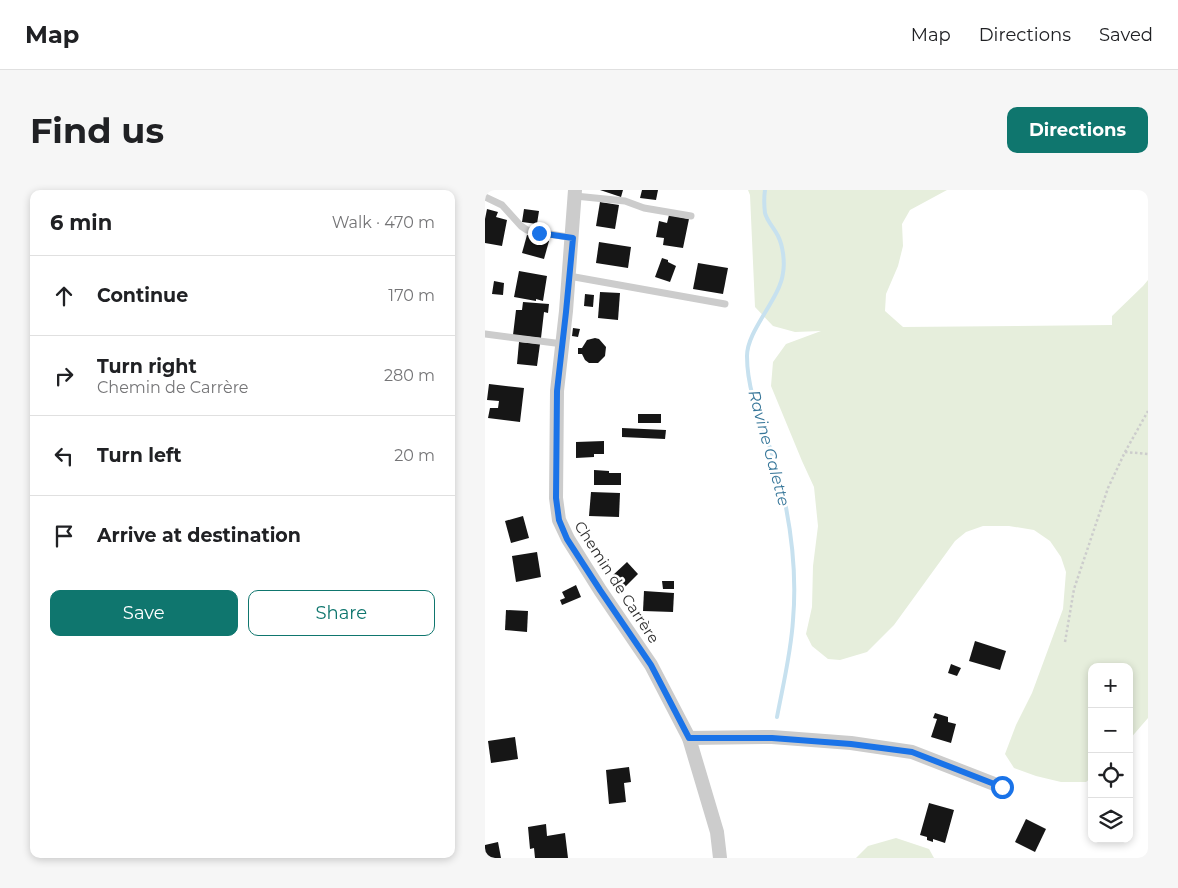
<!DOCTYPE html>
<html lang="en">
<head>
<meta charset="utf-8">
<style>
  :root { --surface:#fff; --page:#f6f6f6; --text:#202124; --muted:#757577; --line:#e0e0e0; --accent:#0f766e }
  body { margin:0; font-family:Montserrat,sans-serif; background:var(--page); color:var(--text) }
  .controls { position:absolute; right:15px; bottom:15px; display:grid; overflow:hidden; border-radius:10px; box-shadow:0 2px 8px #0003 }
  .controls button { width:45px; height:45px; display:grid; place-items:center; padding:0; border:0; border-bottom:1px solid var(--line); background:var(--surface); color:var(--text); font:25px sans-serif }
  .stop { position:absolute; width:15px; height:15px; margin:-11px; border:4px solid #1a73e8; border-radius:50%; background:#fff }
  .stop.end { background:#1a73e8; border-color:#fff; box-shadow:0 1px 5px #0008 }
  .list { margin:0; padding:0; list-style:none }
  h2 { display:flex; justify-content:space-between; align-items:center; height:65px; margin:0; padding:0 20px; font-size:21px }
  h2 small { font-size:16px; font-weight:400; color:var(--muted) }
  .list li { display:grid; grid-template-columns:32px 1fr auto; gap:15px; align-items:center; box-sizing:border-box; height:80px; padding:0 20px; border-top:1px solid var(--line) }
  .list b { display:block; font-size:19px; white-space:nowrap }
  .list p { margin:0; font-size:16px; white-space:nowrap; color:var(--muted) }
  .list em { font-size:16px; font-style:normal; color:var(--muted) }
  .actions { display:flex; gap:10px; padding:15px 20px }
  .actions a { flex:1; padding:11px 0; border:1px solid var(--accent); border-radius:10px; text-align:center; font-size:18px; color:var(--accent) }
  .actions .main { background:var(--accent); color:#fff }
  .icon { flex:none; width:28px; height:28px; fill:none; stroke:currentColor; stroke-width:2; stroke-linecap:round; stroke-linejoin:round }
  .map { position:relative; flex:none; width:663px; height:668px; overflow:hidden; border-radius:10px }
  header { display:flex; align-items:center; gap:30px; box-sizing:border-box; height:70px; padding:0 25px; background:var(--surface); border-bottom:1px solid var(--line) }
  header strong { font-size:24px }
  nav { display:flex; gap:28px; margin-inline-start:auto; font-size:18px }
  .intro { display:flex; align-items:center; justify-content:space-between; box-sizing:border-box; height:120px; padding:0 30px }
  h1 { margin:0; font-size:35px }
  .button { padding:12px 22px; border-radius:10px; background:var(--accent); color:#fff; font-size:18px; font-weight:700 }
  main { display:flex; gap:30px; padding:0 30px }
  aside { flex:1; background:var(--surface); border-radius:10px; box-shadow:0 2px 8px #0003 }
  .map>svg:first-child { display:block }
  .green { fill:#e6eedc }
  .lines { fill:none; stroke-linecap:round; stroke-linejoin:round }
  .stream { stroke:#c7e1ef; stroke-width:4 }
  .building { fill:#161616 }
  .path { stroke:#ccc; stroke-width:2.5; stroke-dasharray:2.5 2.5; stroke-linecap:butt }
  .lane { stroke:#ccc; stroke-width:7 }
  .street { stroke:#ccc; stroke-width:14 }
  .route { stroke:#1a73e8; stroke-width:6 }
  .labels { text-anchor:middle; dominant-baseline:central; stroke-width:5; stroke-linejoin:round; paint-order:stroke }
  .street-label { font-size:15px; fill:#2f2f2f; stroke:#fff }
  .water-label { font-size:16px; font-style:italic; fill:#367699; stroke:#fff }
</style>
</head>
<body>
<header>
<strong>Map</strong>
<nav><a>Map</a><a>Directions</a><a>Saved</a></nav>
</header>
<div class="intro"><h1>Find us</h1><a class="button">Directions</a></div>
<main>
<aside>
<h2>6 min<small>Walk · 470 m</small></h2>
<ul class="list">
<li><svg class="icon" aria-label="ahead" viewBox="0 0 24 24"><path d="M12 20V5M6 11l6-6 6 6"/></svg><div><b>Continue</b></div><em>170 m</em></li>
<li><svg class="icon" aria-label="right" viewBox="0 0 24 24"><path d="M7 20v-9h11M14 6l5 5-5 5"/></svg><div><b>Turn right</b><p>Chemin de Carrère</p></div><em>280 m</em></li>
<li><svg class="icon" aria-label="left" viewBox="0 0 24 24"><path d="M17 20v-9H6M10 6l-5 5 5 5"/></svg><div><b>Turn left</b></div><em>20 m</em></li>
<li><svg class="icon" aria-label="arrive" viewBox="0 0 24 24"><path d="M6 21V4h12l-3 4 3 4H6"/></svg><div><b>Arrive at destination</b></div></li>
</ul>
<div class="actions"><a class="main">Save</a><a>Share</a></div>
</aside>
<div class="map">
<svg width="663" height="668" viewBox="0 0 663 668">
  <rect width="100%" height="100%" fill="#fff"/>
  <g class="green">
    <polygon points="263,0 462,0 425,20 417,34 418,56 413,76 401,104 400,121 418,137 627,135 627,126 658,96 663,90 663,528 644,550 644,477 607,477 607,587 601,592 576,592 551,586 529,578 520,564 531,535 547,503 578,419 581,382 576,367 565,351 549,340 524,336 498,336 481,342 470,351 409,435 382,462 355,470 343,469 327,456 321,444 327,417 328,376 333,336 329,297 317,271 286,196 288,172 301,154 336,141 310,142 288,136 270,117 265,5"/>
    <polygon points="411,648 444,659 449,668 371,668 383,656"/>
  </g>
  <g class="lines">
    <path class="stream" d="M280,0C279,7 279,15 280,23C282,31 289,38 293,46C298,56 300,72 298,83C295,109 262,140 262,166C262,210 285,249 295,290C306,335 312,384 308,430C306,463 298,495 292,527"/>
  </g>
  <g class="building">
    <polygon points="115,0 138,0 136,7"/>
    <polygon points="157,0 173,0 171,10 155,8"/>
    <polygon points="115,12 134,15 130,39 111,36"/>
    <polygon points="2,19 13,22 11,27 22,30 17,56 0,53 0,29"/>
    <polygon points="39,19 54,21 52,34 37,32"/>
    <polygon points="184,25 204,29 198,58 178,55 179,48 171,47 174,31 182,33"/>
    <polygon points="42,45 64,51 59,69 37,63"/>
    <polygon points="114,52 146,57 143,78 111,73"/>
    <polygon points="177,68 183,70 183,72 191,76 185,92 170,87"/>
    <polygon points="213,73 243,78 238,104 208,99"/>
    <polygon points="34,81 62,86 58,111 51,109 51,111 29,107"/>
    <polygon points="9,91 19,93 18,105 7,104"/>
    <polygon points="115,102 135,103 133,130 113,128"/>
    <polygon points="100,104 109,105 108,117 99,116"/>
    <polygon points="38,112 64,114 63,123 59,122 56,148 28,145 31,120 37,120"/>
    <polygon points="88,138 95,139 93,147 87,146"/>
    <polygon points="110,148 114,149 121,157 120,166 113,173 104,173 100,170 97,164 93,164 93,158 97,158 102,150"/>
    <polygon points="34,152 55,154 52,176 32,174"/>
    <polygon points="4,194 39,198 35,232 3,228 5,218 13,218 14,211 2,210"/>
    <rect x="153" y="224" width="23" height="9"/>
    <polygon points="137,238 181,240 180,249 137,247"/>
    <polygon points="119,251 119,264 109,264 109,267 91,268 91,252"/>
    <polygon points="109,280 124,281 124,283 136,283 136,295 109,295"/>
    <polygon points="106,302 135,303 134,327 104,326"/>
    <polygon points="38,326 44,348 26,353 20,331"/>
    <polygon points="52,362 56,387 31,392 27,366"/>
    <polygon points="142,372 153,384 138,399 126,387"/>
    <polygon points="177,391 189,391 189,399 178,399"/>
    <polygon points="91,395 96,407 77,415 75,410 80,408 77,402"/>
    <polygon points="159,401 189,403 188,422 158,421"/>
    <polygon points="21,420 43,421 42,442 20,440"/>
    <polygon points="490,451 521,461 515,480 484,471"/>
    <polygon points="466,474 476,478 472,486 463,483"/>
    <polygon points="450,523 463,527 463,532 471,534 466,553 446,547 452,529 448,528"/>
    <polygon points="30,547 33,569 6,573 3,551"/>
    <polygon points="144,577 146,592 139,593 141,612 124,614 121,580"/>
    <polygon points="444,613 469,620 460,653 448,649 448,652 442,650 442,647 435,645"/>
    <polygon points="541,629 561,639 550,662 530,652"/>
    <polygon points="61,634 62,646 80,643 83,668 50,668 49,658 45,659 43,637"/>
    <polygon points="13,652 16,668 0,668 0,655"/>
  </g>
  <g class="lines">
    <g class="path">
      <polyline points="640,262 663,264"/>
      <polyline points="580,452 589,399 623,298 640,262 663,221"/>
    </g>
    <g class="lane">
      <polyline points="90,6 140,11 159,18 206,26"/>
      <polyline points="0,7 17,15 36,36 42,40 88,48"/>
      <polyline points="84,86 240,114"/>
      <polyline points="0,144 78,154"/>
    </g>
    <g class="street">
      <polyline points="90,0 81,121 72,201 71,308 74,330 83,349 115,400 166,475 204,548 232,642 235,668"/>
      <polyline points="204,548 287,547 366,553 427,562 517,597"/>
    </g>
  </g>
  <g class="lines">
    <polyline class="route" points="54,43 88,48 81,122 72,201 71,308 74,330 82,349 115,400 166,475 204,548 287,548 366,554 427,562 517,597"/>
  </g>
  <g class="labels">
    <g class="street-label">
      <text transform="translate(132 392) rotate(57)">Chemin de Carrère</text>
    </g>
    <g class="water-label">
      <text transform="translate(284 258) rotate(75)">Ravine Galette</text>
    </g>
  </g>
</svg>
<div class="controls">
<button>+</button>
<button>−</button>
<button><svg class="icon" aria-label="locate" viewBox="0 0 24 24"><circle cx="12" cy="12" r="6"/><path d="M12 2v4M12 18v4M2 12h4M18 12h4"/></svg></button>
<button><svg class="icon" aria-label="layers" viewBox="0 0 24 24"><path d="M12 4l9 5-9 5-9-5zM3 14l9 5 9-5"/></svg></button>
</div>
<div class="stop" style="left:517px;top:597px"></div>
<div class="stop end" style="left:54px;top:43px"></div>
</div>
</main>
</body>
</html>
